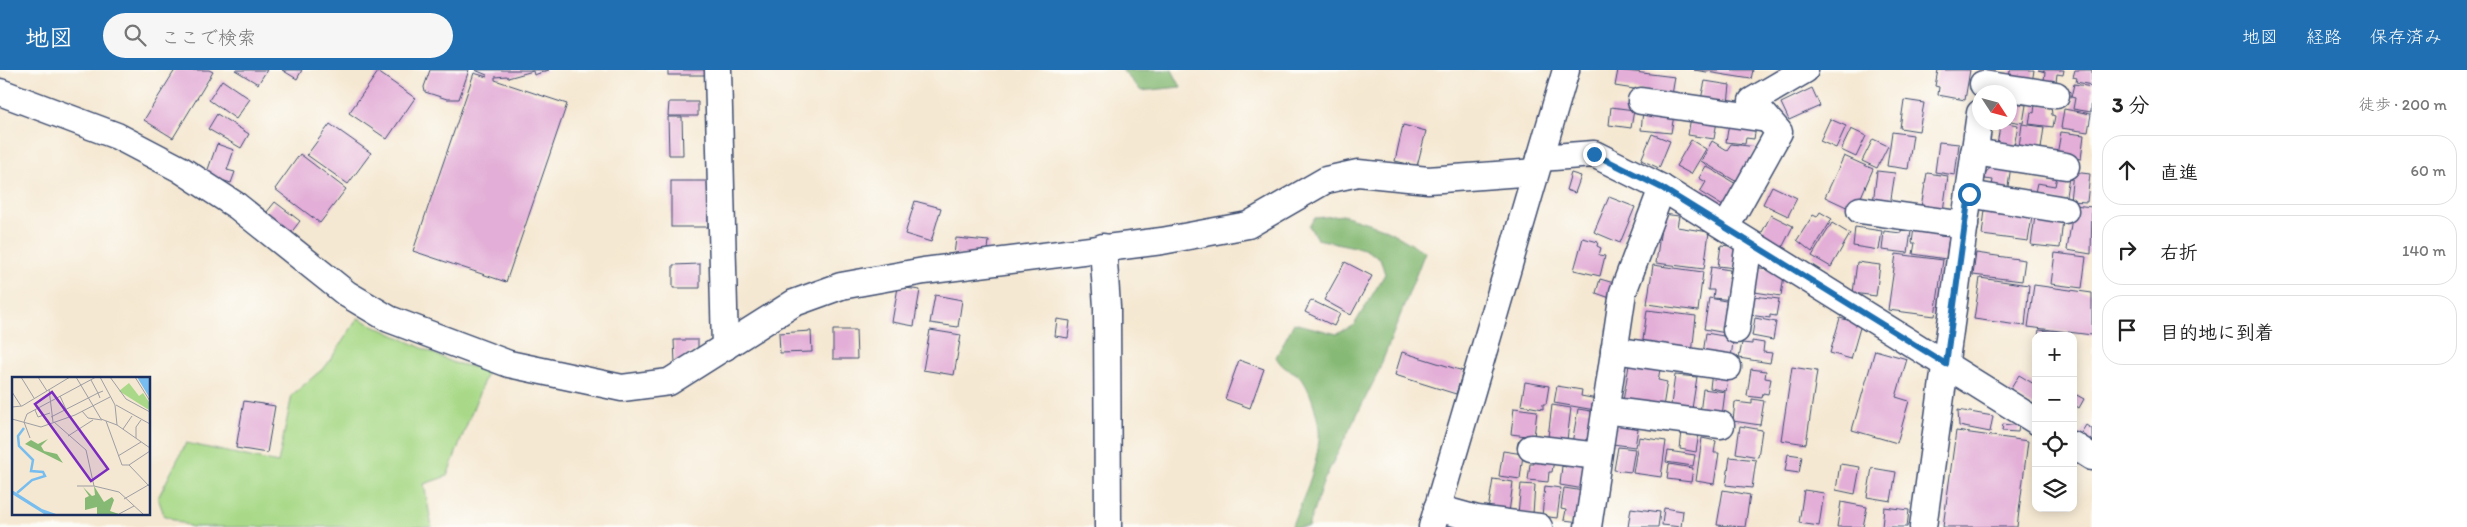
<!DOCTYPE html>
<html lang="ja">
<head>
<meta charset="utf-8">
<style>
  :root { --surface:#fff; --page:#f6f6f6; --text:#222; --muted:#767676; --line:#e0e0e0; --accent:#1f6fb2 }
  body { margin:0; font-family:Itim,"Klee One",sans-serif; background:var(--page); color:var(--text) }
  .controls { position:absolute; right:15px; bottom:15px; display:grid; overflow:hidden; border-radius:10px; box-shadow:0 2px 12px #0003 }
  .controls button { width:45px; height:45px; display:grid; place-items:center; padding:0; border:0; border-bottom:1px solid var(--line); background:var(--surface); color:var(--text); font:25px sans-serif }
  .compass { position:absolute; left:1972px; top:15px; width:45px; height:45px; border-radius:50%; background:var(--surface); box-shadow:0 2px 12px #0003; rotate:126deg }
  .stop { position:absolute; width:15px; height:15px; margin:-11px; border:4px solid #1f6fb2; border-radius:50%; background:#fff }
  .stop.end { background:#1f6fb2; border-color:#fff; box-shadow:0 1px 5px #0008 }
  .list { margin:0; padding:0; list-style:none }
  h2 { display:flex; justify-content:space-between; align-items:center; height:65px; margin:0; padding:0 20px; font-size:21px }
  h2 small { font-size:16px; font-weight:400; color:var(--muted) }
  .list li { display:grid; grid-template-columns:32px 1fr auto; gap:15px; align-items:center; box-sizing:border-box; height:70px; margin:0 10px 10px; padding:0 10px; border:1px solid var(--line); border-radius:20px }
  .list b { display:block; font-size:19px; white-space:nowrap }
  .list em { font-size:16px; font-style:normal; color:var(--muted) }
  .icon { flex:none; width:28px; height:28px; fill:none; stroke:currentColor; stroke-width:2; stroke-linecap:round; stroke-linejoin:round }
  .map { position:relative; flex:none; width:2092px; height:457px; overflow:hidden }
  header { display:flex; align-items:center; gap:30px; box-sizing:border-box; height:70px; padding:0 25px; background:var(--accent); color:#fff }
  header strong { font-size:24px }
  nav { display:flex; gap:28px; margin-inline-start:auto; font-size:18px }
  .search { width:350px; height:45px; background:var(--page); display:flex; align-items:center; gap:12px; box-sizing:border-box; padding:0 18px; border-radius:28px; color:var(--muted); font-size:19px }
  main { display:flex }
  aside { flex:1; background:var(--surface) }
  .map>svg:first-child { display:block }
  .green { fill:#a9d988; stroke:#628473 }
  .forest { fill:#86b974; stroke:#507469 }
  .building { fill:#e3aed7 }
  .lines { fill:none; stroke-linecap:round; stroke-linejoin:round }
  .minor-casing { stroke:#3c4b6f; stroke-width:29 }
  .minor { stroke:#fff; stroke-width:26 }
  .route { stroke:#1f6fb2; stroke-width:6 }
  .inset-river { fill:none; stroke:#78bdef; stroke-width:2.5 }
  .inset-road { fill:none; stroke:#9e9ea4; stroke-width:1 }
  .view { fill:#7b2cbf; fill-opacity:0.15; stroke:#7b2cbf; stroke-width:2.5 }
  .inset-edge { fill:none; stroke:#1b2f5e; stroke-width:2.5 }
</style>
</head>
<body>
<header>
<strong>地図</strong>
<div class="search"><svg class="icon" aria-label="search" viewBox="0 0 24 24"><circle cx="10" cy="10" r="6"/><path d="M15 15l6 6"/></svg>ここで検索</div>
<nav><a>地図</a><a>経路</a><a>保存済み</a></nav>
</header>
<main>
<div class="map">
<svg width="2092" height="457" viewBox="0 0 2092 457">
  <rect width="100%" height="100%" fill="#fdfcf7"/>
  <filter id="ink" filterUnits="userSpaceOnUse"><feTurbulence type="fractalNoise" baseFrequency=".02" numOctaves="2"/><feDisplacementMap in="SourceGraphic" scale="10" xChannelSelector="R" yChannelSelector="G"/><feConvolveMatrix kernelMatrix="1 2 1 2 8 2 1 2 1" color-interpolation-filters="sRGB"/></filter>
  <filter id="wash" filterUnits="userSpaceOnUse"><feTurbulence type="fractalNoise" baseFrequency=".0096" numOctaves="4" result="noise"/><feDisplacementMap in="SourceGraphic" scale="20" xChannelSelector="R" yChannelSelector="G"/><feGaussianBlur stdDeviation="1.12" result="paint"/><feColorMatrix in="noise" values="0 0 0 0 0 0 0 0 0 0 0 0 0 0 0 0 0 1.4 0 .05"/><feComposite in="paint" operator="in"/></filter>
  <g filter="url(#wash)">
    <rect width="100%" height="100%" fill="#f5e8d2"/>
    <polygon class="green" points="358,248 454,293 488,300 447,406 424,414 432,457 191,457 164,445 158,428 186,373 278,393 292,325 326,296"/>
    <g class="forest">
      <polygon points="1122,0 1172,0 1181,17 1141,21"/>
      <path d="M1343,145L1384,158L1425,182L1377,305L1324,410L1308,457H1291C1303,430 1316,400 1319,370C1321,355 1311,319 1301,308C1292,298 1285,303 1276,287L1294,253L1337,264L1354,255L1385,204L1380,188L1364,179L1317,169L1309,156L1315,148Z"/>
    </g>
    <g id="blocks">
      <g class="building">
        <polygon points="175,0 209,0 213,2 173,68 144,50"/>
        <polygon points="235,0 267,0 258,14"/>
        <polygon points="282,0 302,0 297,9"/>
        <polygon points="430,0 469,0 459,29 447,29 425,22 424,17"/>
        <polygon points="475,0 549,0 534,5 533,1 508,8 507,6 495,7 495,10 567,34 506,212 413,181 474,3 487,7 487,5"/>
        <rect x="668" y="0" width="39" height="5"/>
        <polygon points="1618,0 1675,7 1672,25 1615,16"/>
        <polygon points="1694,0 1753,0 1751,9"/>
        <polygon points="1938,0 1970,0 1965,30 1938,25 1939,17 1935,16"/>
        <polygon points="2010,0 2034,0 2032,13 2009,10"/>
        <polygon points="2038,0 2064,0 2063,5 2057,4 2056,12 2044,10 2045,2"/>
        <polygon points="2075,0 2092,0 2092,15 2076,12 2077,8 2073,7"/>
        <polygon points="378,2 415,28 387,69 349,43"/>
        <polygon points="222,10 250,29 236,49 209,30"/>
        <polygon points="1705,11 1730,15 1728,34 1701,29"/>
        <polygon points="2074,14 2092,17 2091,42 2073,39 2075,28 2071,27"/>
        <polygon points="1812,18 1820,36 1789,50 1781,33"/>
        <polygon points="1904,30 1924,33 1919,61 1900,58"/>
        <polygon points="669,32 698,32 698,46 668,46"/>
        <polygon points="2010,32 2026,35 2023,53 2010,51"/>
        <polygon points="2035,34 2051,36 2052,45 2055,46 2053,57 2029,54 2031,42 2034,43"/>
        <polygon points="1611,37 1634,40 1631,58 1609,55"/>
        <polygon points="2064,39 2091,44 2088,62 2061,58"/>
        <polygon points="1643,41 1674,45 1671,63 1641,60"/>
        <polygon points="217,44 249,64 241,78 208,59"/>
        <polygon points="668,47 682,47 683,85 669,85"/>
        <polygon points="1691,47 1717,51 1714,69 1688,65"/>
        <polygon points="1830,49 1846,56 1836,78 1820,71"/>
        <polygon points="2001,52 2018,55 2013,82 1996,79"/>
        <polygon points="1729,53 1756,57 1754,69 1746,68 1745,74 1726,72"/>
        <polygon points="330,54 371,83 348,114 307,85"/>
        <polygon points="2022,54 2044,57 2040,86 2019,77"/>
        <polygon points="1403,55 1426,61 1417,96 1395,91"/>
        <polygon points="1851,59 1866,66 1856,87 1841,80"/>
        <polygon points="1892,62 1913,65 1908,99 1887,96"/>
        <polygon points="2061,62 2084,65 2081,89 2057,85"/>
        <polygon points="1652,64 1670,71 1659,98 1641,90"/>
        <polygon points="1873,69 1888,76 1877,98 1862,91"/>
        <polygon points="1691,70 1706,79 1691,104 1676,96"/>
        <polygon points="1712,71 1727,80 1731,74 1757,77 1737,112 1701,91"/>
        <polygon points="1939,72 1959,74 1955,105 1935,102"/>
        <polygon points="217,74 234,80 227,100 235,102 231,113 206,105"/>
        <polygon points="300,84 346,119 320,153 275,119"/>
        <polygon points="1844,86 1873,99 1855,141 1825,127"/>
        <polygon points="1996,93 2011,96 2007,123 1991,120 1993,110 1985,109 1986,102"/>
        <polygon points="1706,96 1736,114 1723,136 1700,122 1706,112 1699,108"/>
        <polygon points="1877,101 1895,103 1890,135 1873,133"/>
        <polygon points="2073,102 2090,104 2087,132 2070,131"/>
        <polygon points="1571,103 1581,106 1575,123 1566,120"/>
        <polygon points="1927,103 1948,106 1943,141 1921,137"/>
        <polygon points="2057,106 2069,107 2065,132 2034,127 2037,113 2055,116"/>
        <rect x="671" y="111" width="37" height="46"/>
        <polygon points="1772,116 1797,128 1788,146 1763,134"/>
        <polygon points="1609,127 1635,137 1620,173 1594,162"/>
        <polygon points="915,131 941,138 931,172 905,164"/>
        <polygon points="275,132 300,151 287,168 262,148"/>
        <polygon points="2074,135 2092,137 2091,184 2067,180"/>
        <polygon points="1985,140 2032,147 2028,171 1982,165"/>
        <polygon points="1820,142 1832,149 1812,182 1797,170 1813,145 1817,147"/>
        <polygon points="1663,144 1679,146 1677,157 1709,162 1704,199 1656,193"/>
        <polygon points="1771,145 1793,156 1782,178 1760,166"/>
        <polygon points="2035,146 2063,149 2060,178 2031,175"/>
        <polygon points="1832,153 1850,164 1831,197 1812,186"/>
        <polygon points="1855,157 1882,161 1879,180 1853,176"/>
        <polygon points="1914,157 1941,160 1940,166 1949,167 1946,189 1913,184 1915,173 1912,173"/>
        <polygon points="1901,160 1911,161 1908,183 1882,180 1884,161 1901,163"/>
        <polygon points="956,168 989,171 987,188 954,185"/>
        <polygon points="1583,168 1598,172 1597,176 1601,178 1599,185 1605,186 1600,206 1574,200"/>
        <polygon points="1721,175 1738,177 1735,198 1718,196"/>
        <polygon points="1976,183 2025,190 2022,211 1973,205"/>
        <polygon points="2055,183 2086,187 2082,218 2051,214"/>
        <polygon points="1896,184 1943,190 1935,246 1888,240"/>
        <polygon points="1345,192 1372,206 1351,245 1324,230"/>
        <polygon points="1857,192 1880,195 1876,226 1853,223"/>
        <polygon points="700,194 700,218 673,218 673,195"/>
        <polygon points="1653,195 1703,202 1698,241 1647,234"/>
        <polygon points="1711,197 1730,200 1729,209 1735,210 1733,230 1713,228 1714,220 1708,220"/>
        <polygon points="1752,197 1777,200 1784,205 1781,226 1748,221"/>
        <polygon points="1980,208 2029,215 2025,256 1974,249"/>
        <polygon points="1600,209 1614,213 1610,228 1596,223"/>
        <polygon points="2034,215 2092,223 2092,265 2028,257"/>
        <polygon points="898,217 920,220 914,256 892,252"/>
        <polygon points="935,225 962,230 958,257 930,253"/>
        <polygon points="1753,226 1779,229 1776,246 1770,245 1770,248 1750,245"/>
        <polygon points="1709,228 1731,232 1726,263 1704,259"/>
        <polygon points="1311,230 1340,244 1334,256 1305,242"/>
        <polygon points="1647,240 1696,246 1692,284 1642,278"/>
        <polygon points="1755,248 1776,252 1773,270 1752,266"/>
        <polygon points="1840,248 1861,254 1851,289 1830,283"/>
        <polygon points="1057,249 1070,251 1068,268 1055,266"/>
        <polygon points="833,260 856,260 857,289 833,289"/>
        <polygon points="930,260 961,265 954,305 923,300"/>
        <polygon points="2039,260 2064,263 2063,266 2038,266"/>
        <polygon points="811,261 812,282 780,283 779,263"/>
        <polygon points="1706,263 1729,267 1728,271 1733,272 1731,288 1703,284"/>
        <polygon points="674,270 698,270 698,279 675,293"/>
        <polygon points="1752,271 1764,273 1763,282 1772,283 1770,293 1739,288 1742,273 1752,274"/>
        <polygon points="1875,280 1907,289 1896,327 1909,331 1897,373 1852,360"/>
        <polygon points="1402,282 1463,301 1456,324 1395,305"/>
        <polygon points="1239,290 1264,299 1250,338 1225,329"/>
        <polygon points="1629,295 1660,300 1658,310 1667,312 1663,337 1623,331"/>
        <polygon points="1792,297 1817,301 1806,374 1781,370"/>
        <polygon points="1751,299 1766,301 1765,308 1771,309 1768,324 1763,323 1762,328 1747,326"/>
        <polygon points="1712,301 1729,304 1726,321 1710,318"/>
        <polygon points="1675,305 1697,307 1691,345 1670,342"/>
        <polygon points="2019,305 2034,314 2036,311 2036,337 2009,322"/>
        <polygon points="1525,312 1549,316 1546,334 1543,334 1543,339 1521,335"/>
        <polygon points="1557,316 1582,320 1581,326 1597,329 1595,340 1554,333"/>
        <polygon points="1703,319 1725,322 1722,346 1700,343"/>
        <polygon points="2073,323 2084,329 2079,338 2073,334"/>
        <polygon points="1752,329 1764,331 1760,355 1733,351 1735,332 1752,334"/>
        <polygon points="244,331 275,336 267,383 236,378"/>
        <polygon points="1552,335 1571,338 1567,370 1548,367"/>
        <polygon points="1514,338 1537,341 1534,367 1511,364"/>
        <polygon points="1578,339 1597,342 1592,370 1586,369 1585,375 1572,373"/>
        <polygon points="1958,340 1993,346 1990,362 1959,356"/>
        <polygon points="1639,353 1635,377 1613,374 1616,355"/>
        <polygon points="2003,354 2019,356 2018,362 2002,361"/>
        <polygon points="2086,355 2092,359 2092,375 2078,368"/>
        <polygon points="1740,356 1762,360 1758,387 1736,383"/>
        <polygon points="1682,361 1699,363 1696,382 1680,379"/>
        <polygon points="1956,361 2028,371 2017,457 1943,457"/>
        <polygon points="1639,367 1666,371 1661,407 1633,403"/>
        <polygon points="1702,368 1716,371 1714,383 1719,383 1714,414 1696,411"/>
        <polygon points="1618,377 1635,379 1631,402 1614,400"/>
        <polygon points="1503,381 1523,384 1520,409 1499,406"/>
        <polygon points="1668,381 1695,385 1693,396 1666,392"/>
        <polygon points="1788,384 1802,386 1799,403 1785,401"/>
        <polygon points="1730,387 1756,390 1752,418 1726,415"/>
        <polygon points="1534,388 1554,390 1552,402 1549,402 1548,412 1528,410 1530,394 1534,394"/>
        <polygon points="1567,389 1584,391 1582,399 1587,400 1584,419 1560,415 1562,396 1566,397"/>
        <polygon points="1669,394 1693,398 1691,412 1667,409"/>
        <polygon points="1840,394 1860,397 1855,424 1836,420"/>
        <polygon points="1872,398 1896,402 1891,431 1867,427"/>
        <polygon points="1493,409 1513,412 1509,443 1488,440"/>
        <polygon points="1521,414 1535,415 1533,444 1518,443"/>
        <polygon points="1545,416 1561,418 1557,448 1542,446"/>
        <polygon points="1564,418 1584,421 1580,452 1564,450 1566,440 1561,439"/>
        <polygon points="1723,420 1750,425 1745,457 1717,455"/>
        <polygon points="1804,420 1824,423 1819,456 1799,453"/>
        <polygon points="1841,432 1867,437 1863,457 1837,457"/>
        <polygon points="1884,437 1909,440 1907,457 1882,457"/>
        <polygon points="1631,438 1660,442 1658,457 1628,457"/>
        <polygon points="1664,438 1683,441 1681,457 1662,455"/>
      </g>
    </g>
  </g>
  <g filter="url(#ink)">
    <use href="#blocks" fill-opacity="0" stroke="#3c4b6f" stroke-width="1"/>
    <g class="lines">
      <defs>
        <g id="minor">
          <polyline points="718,0 725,277"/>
          <polyline points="1983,14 2056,25"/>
          <polyline points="0,22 117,66 180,99 237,136 347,224 389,249 509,294 622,318 669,312 794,233 841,216 924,201 1162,171 1248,155 1326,110 1358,103 1428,110 1535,102"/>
          <polyline points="1641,31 1767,49"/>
          <polyline points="1974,82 2066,96"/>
          <polyline points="1540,88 1594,84 1662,118 2036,351"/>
          <polyline points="1969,124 2065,140"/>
          <polyline points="1860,140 1965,155"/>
          <polyline points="1726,157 1779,62 1752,31 1805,0"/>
          <polyline points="1103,177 1107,237 1108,457"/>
          <polyline points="1736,260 1749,173"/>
          <polyline points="1614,280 1728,297"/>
          <polyline points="1605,340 1721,355"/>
          <polyline points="2073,375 2092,387"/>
          <polyline points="1531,378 1598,386"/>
          <polyline points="1437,438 1477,449 1539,457"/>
          <polyline points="1432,457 1566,0"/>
          <polyline points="1588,457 1623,222 1662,118"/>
          <polyline points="1923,457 1980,43"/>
        </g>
      </defs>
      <use href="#minor" class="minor-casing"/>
      <use href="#minor" class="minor"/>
    </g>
  </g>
  <g class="lines" filter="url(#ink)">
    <polyline class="route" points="1594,84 1662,118 1946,294 1969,124"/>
  </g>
  <g transform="translate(12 307)">
    <rect width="138" height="138" fill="#f5e8d2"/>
    <path d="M117,6L127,19L131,16L137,25V33L107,14Z" fill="#a9d988"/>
    <path d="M36,62L29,69L32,74L45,77L51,86L13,67L19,63L26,67ZM82,109L92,125L100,120L102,123L98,134L107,137H85V130L73,133V121L77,119L71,110L80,119L83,118Z" fill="#86b974"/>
    <path d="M125,0H137V20ZM0,113L30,132L44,137H32L0,117Z" fill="#78bdef"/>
    <path class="inset-river" d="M5,116L20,103L33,99L31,95L19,94L21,83L7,69L6,59L12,51"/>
    <path class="inset-road" d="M9,0L22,21M26,0L35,14M64,0L89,42L105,48M88,0L103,28L105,48L138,71M98,0L114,22L138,35M123,0L138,24M79,3L86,16L91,14M37,12L41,45M0,15L9,29M48,19L57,39M104,28L138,47M0,30L10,29L58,0M23,33L26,40L38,36M70,34L76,41L90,43M39,40L86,16L88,21M0,42L29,50L63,38L98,20M94,44L110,88H117L138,74M42,45L74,73L82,109M111,52L120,39M56,59L81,43M18,61L12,45L15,37L84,0M124,61V50L129,43M106,79L129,65M117,88L138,110M65,109H82L107,115L131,137M112,122L138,107M107,137L122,129"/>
    <path class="view" d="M40,15L96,92L79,104L23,27Z"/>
    <rect width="138" height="138" class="inset-edge"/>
  </g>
</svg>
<div class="controls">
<button>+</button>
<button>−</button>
<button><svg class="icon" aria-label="locate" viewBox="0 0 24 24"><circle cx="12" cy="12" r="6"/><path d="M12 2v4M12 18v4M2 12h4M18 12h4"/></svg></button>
<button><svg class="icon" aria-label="layers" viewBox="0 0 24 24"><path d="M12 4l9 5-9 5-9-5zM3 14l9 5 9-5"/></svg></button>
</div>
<svg class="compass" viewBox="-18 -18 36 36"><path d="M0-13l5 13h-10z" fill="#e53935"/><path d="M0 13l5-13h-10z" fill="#767676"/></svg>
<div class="stop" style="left:1969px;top:124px"></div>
<div class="stop end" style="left:1594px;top:84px"></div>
</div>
<aside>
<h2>3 分<small>徒歩 · 200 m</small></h2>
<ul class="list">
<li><svg class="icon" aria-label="ahead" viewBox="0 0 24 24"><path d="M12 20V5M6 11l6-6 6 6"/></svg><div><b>直進</b></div><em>60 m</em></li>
<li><svg class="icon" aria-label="right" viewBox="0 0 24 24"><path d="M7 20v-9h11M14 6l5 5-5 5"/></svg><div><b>右折</b></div><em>140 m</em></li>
<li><svg class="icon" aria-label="arrive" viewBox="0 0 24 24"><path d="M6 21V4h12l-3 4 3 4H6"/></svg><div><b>目的地に到着</b></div></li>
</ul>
</aside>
</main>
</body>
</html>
